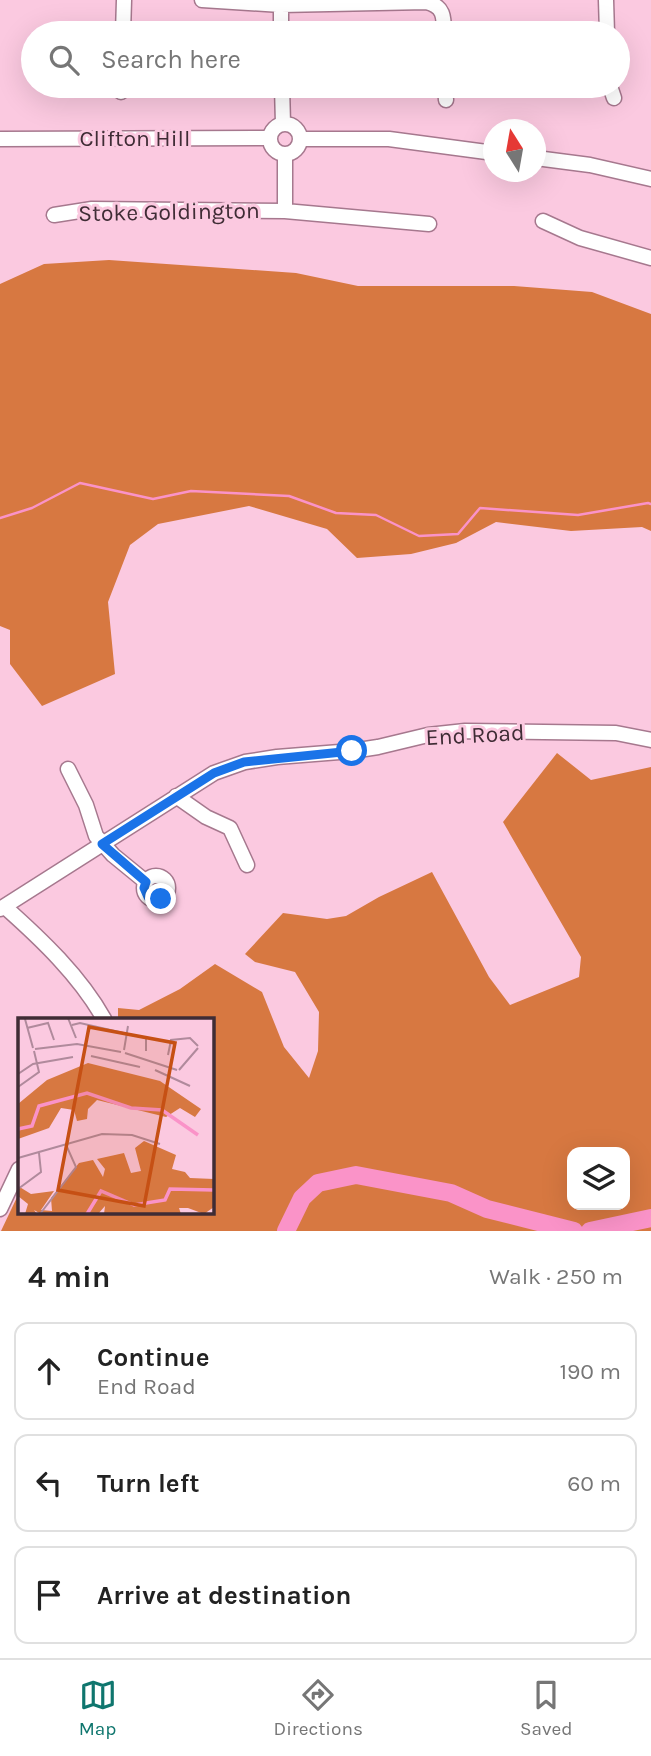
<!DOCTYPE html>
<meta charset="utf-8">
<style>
body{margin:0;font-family:Karla,sans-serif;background:#f6f6f6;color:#222}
.controls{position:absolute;right:21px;bottom:21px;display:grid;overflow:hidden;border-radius:14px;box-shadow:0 7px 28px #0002}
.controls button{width:63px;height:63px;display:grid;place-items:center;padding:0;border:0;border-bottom:2px solid #e0e0e0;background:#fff;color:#222;font:35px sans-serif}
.compass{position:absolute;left:483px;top:119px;width:63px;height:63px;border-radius:50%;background:#fff;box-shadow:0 7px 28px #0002;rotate:349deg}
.stop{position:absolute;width:21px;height:21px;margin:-16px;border:5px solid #1a73e8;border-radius:50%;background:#fff}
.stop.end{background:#1a73e8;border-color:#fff;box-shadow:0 2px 7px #0008}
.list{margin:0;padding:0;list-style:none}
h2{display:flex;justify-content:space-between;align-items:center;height:91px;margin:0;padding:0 28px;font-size:30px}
h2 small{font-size:23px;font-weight:400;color:#767676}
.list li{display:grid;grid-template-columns:46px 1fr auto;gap:21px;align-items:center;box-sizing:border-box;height:98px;margin:0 14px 14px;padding:0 14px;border:2px solid #e0e0e0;border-radius:14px}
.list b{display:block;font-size:26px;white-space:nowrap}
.list p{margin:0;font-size:23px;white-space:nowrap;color:#767676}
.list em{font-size:23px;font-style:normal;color:#767676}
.icon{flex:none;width:38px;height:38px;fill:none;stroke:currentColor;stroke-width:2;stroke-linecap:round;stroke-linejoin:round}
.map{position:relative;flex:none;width:651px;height:1231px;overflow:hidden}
.search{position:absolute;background:#fff;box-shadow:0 7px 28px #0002;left:21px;right:21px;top:21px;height:77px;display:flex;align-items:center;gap:18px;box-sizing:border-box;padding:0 24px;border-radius:38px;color:#767676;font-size:26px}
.sheet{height:427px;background:#fff}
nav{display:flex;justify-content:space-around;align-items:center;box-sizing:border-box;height:98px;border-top:2px solid #e0e0e0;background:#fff;font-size:19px;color:#767676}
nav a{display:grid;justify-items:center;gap:4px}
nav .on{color:#0f766e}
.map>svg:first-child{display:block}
.forest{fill:#d77841;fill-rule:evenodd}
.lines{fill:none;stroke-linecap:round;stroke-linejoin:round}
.stream{stroke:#fa93c8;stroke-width:2.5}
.river{stroke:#fa93c8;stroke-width:18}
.minor-casing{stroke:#a6788e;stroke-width:17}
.minor{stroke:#fff;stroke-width:14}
.route{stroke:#1a73e8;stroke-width:9}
.labels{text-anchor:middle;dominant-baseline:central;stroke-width:6;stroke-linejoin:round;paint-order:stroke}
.street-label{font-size:23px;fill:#3f2c35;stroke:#fbc9e0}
.inset-river{fill:none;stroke:#fa93c8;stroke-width:3.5}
.inset-road{fill:none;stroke:#b08a9c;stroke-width:2}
.view{fill:#c65014;fill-opacity:0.15;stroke:#c65014;stroke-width:3.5}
.inset-edge{fill:none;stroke:#3f2c35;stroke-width:3.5}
</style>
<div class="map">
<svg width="651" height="1231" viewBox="0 0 651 1231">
<rect width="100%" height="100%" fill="#fbc9e0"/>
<path class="forest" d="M 109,260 L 296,273 L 358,286 L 514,286 L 592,292 L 651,314 L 651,531 L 642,527 L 571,531 L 496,522 L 456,543 L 411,554 L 357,558 L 327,529 L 249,506 L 158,524 L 130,545 L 108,602 L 115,674 L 42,706 L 10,664 L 10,630 L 0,626 L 0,284 L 44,264 Z
M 557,753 L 591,780 L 651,767 L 651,1231 L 1,1231 L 19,1193 L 19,1212 L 212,1212 L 212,1019 L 118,1019 L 118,1008 L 139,1010 L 180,989 L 215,964 L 262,992 L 284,1047 L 309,1078 L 318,1051 L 319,1012 L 295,972 L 255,962 L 245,954 L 283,913 L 327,919 L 346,916 L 379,897 L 432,872 L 489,977 L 510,1005 L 579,977 L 581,957 L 503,822 ZM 572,1152 L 625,1152 L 625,1205 L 572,1205 Z"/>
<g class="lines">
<path class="stream" d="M 0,518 L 32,508 L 80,483 L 153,499 L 191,491 L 289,496 L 336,513 L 376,515 L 419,536 L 458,534 L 480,508 L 578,515 L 648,503 L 651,504"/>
<path class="river" d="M 286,1231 L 302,1198 L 318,1183 L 356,1175 L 451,1193 L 487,1209 L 574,1231
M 590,1231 L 651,1218"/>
<defs>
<path id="minor" d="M 202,0 L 281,5 L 426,2 C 444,6 444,17 444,33
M 281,0 L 281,33
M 606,0 L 607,33
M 123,33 L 124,0
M 282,86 L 283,124
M 445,86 L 446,100
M 610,86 L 614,98
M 121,92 L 121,86
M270 139a15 15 0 1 1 30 0a15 15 0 1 1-30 0Z
M 0,139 L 270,138
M 300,139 L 389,139 L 494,153
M 536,158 L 590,165 L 651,179
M 285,211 L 285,154
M 54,215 L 92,209 L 285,211 L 429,224
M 543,221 L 580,238 L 651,258
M 68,769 L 86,805 L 96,836 L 113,855 L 146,882
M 176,796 L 206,817 L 230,828 L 247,865
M144 888a12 12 0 1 1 24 0a12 12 0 1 1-24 0Z
M 5,907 C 41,939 80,976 104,1019
M 0,909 L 214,773 L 245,762 L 277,757 L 352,751 L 378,747 L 428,735 L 465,731 L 616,733 L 651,740
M 0,1209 L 19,1169"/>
</defs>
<use href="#minor" class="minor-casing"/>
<use href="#minor" class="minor"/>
</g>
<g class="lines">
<path class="route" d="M 161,899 L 155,900 L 148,897 L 144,888 L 146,882 L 102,844 L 214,773 L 244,762 L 352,751"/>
</g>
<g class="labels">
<g class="street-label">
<text x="135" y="138">Clifton Hill</text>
<text transform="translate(169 212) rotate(-1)">Stoke Goldington</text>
<text transform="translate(475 735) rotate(-3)">End Road</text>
</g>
</g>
<g transform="translate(18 1018)">
<rect width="196" height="196" fill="#fbc9e0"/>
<path d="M 70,45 L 142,63 L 183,91 L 177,99 L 162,90 L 148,99 L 79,82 L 70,91 L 69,101 L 59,103 L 56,92 L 43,90 L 31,110 L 0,121 L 0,86 L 29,62 ZM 126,123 L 158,137 L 154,151 L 167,154 L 172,160 L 196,161 L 196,189 L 186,196 L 170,190 L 161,190 L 163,196 L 86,196 L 87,188 L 80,196 L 23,196 L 16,192 L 19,196 L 7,196 L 10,186 L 0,178 L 0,168 L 13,176 L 36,173 L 23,192 L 34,193 L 33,180 L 61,145 L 75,142 L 85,159 L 87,151 L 79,141 L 106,135 L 113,155 L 123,153 L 117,130 Z" fill="#d77841"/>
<path class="inset-river" d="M 0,111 L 14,108 L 21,88 L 69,75 L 113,90 L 144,92 L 180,117M 69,196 L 83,173 L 116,187 L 147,182 L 152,171 L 196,172"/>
<path class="inset-road" d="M 50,0 L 58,20M 7,1 L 15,30M 54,7 L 62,5 L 128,20 L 128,33M 9,10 L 30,5 L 36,22M 17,31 L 59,26 L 103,34M 106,32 L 110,8M 107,35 L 159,52M 150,37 L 153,22 L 172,20 L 180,28M 73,38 L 122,49M 137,52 L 172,68M 161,52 L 180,30M 0,56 L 15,46 L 55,39M 0,69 L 21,54 L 16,33M 0,140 L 84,116 L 114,117 L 142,126M 0,171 L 23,154 L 21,135M 22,196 L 58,149 L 49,129"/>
<path class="view" d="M 71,9 L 157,25 L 126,188 L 40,172 Z"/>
<rect width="196" height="196" class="inset-edge"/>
</g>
</svg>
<div class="controls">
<button><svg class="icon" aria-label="layers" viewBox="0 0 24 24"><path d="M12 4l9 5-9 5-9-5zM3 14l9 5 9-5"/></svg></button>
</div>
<svg class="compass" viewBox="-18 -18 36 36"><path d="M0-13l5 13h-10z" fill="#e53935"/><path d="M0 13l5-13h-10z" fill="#767676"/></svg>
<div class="stop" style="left:352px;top:751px"></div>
<div class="stop end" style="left:161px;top:899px"></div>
<div class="search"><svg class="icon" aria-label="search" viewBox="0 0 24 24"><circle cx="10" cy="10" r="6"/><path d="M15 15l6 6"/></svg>Search here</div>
</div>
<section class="sheet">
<h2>4 min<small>Walk · 250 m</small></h2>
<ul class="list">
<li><svg class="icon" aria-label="ahead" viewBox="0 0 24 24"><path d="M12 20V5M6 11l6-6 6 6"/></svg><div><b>Continue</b><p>End Road</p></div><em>190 m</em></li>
<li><svg class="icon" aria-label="left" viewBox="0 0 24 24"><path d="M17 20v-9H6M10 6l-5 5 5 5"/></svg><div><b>Turn left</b></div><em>60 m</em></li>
<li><svg class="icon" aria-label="arrive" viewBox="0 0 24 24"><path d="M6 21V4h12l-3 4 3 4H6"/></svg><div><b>Arrive at destination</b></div></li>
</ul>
</section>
<nav>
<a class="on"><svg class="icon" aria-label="map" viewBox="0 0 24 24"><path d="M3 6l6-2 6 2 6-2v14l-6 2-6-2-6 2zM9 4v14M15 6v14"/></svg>Map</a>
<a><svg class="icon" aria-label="directions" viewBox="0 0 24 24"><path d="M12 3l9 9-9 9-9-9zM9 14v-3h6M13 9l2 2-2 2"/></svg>Directions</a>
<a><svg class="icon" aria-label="saved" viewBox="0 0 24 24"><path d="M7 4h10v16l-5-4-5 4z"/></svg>Saved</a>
</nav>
